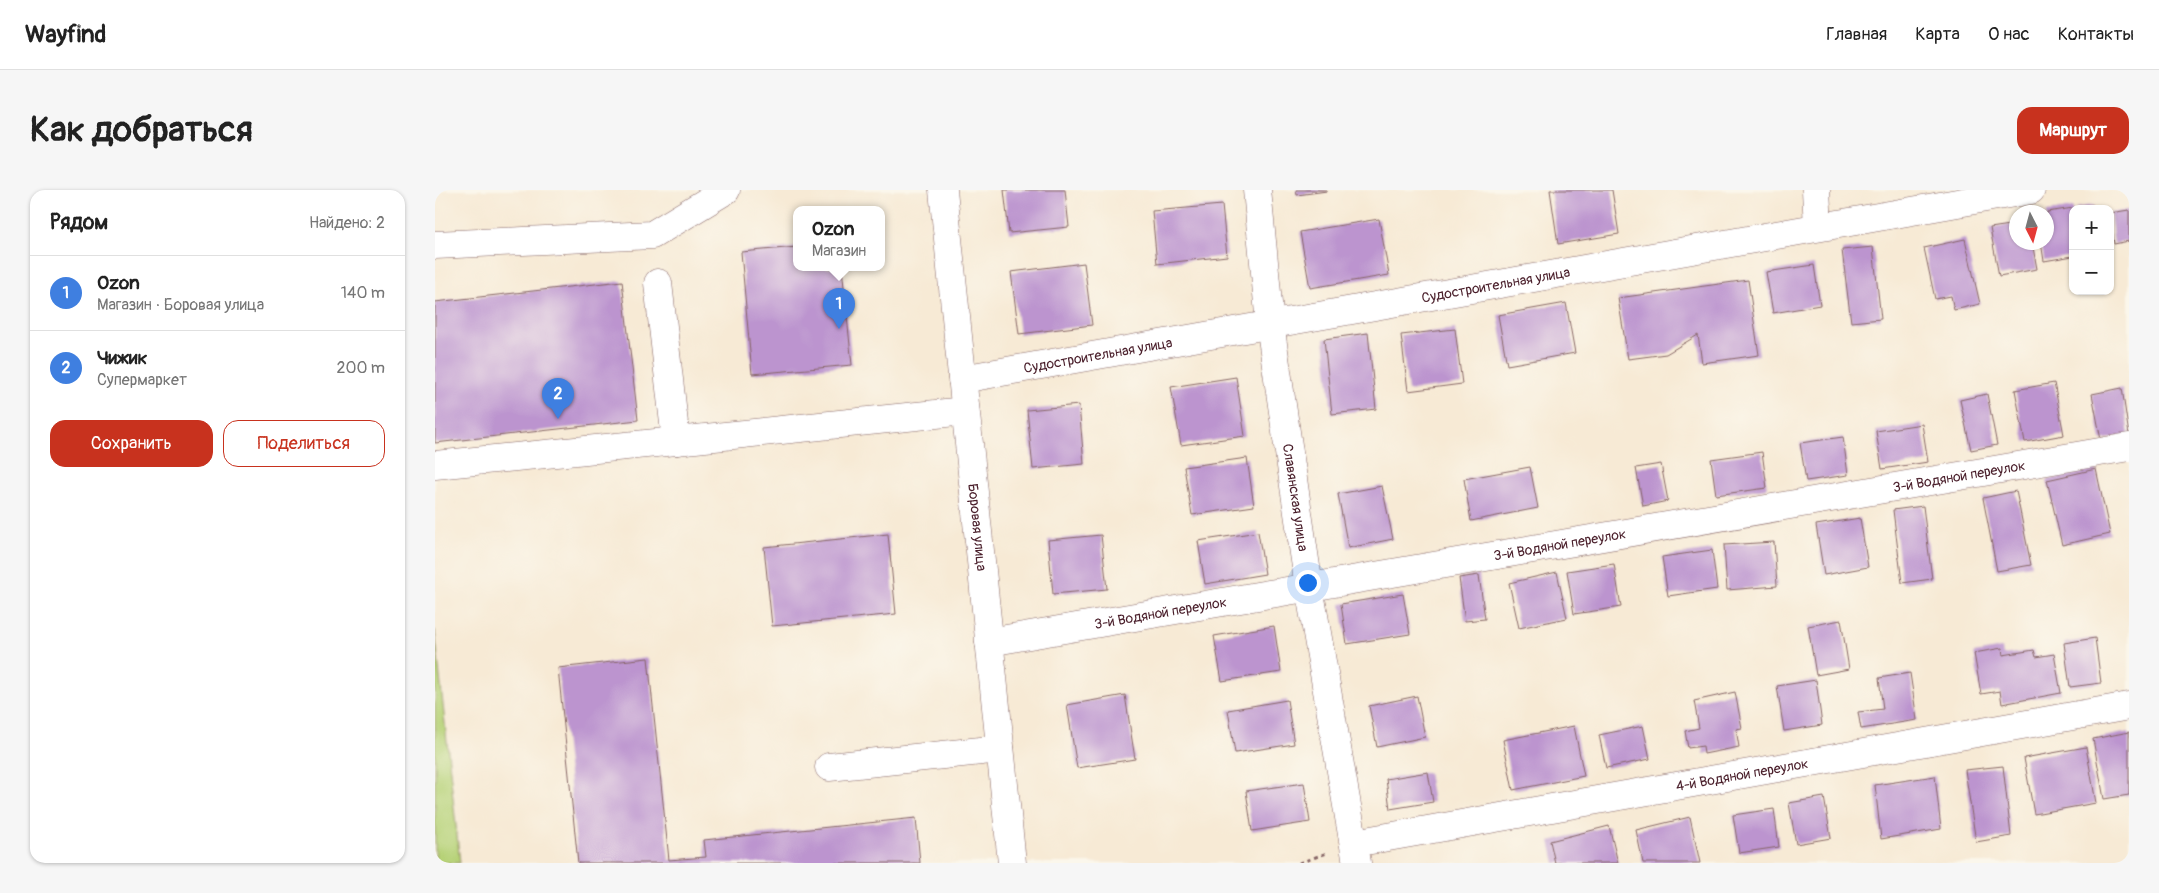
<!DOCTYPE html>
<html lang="ru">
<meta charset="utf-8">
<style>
body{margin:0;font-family:Pangolin,sans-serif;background:#f6f6f6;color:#222}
.controls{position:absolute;right:15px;top:15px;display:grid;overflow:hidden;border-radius:10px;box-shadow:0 1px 4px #0004}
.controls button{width:45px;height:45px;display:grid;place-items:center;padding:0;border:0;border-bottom:1px solid #e0e0e0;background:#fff;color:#222;font:25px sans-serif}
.compass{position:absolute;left:1574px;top:15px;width:45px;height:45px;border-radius:50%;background:#fff;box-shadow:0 1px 4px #0004;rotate:174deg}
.you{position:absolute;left:872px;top:392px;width:18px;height:18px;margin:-12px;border:4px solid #fff;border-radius:50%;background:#1a73e8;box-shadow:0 0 0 8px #1a73e833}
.badge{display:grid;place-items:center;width:32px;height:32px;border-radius:50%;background:#c8321e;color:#fff;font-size:16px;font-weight:700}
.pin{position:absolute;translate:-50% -41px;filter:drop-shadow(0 1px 2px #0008)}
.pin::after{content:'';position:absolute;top:26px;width:18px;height:15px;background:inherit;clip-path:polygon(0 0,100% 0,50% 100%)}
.popup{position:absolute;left:358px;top:16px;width:92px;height:65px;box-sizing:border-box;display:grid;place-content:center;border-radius:10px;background:#fff;filter:drop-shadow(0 1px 4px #0005);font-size:16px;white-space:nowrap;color:#767676}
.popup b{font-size:19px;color:#222}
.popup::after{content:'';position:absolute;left:50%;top:100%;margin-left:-10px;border:10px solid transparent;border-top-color:#fff}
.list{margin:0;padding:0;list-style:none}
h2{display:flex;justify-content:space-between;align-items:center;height:65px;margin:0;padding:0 20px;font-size:21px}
h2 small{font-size:16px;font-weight:400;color:#767676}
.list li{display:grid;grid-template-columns:32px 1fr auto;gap:15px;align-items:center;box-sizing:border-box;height:75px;padding:0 20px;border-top:1px solid #e0e0e0}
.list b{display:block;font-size:19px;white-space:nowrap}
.list p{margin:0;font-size:16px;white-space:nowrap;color:#767676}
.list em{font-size:16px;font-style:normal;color:#767676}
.actions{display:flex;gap:10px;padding:15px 20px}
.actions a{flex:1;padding:11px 0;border:1px solid #c8321e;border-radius:15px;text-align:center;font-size:18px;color:#c8321e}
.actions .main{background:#c8321e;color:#fff}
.map{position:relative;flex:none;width:1694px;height:673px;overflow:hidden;border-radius:15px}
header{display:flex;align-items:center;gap:30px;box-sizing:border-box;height:70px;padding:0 25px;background:#fff;border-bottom:1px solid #e0e0e0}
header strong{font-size:24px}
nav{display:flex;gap:28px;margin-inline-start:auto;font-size:18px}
.intro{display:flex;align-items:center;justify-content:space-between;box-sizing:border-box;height:120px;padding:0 30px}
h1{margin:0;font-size:35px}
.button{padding:12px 22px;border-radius:15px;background:#c8321e;color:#fff;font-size:18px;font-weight:700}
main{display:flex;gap:30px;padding:0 30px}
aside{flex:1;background:#fff;border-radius:15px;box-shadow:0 1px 4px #0004}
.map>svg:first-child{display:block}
.green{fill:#b6d277;stroke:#807851}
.building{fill:#bc94cf}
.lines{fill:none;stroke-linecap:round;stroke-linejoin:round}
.minor-casing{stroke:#876666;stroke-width:29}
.path{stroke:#876666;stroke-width:3;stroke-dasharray:4 4;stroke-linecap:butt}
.minor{stroke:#fff;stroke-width:28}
.labels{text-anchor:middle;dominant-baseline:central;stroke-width:4;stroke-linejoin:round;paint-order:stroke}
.street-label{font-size:14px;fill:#4a1f2b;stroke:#fbf7ec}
</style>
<header>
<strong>Wayfind</strong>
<nav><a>Главная</a><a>Карта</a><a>О нас</a><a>Контакты</a></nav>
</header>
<div class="intro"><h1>Как добраться</h1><a class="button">Маршрут</a></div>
<main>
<aside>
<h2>Рядом<small>Найдено: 2</small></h2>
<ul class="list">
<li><span class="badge" style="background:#3f7fe0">1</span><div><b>Ozon</b><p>Магазин · Боровая улица</p></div><em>140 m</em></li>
<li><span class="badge" style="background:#3f7fe0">2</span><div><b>Чижик</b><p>Супермаркет</p></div><em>200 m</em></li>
</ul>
<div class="actions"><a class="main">Сохранить</a><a>Поделиться</a></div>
</aside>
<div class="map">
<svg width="1694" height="673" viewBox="0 0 1694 673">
<rect width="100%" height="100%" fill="#fbf7ec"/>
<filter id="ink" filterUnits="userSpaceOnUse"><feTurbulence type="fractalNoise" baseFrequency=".02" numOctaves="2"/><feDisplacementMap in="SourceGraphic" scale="10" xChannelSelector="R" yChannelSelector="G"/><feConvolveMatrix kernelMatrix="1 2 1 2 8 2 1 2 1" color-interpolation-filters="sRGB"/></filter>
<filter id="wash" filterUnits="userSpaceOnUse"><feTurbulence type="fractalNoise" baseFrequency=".0096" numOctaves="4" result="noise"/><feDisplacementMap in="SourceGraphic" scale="20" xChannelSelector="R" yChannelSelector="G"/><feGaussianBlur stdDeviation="1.12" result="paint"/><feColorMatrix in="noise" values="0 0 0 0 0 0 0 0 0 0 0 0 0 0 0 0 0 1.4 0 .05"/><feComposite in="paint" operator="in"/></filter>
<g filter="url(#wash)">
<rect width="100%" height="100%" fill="#f7ead5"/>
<path class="green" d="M 0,440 L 25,673 L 0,673 Z"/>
<g id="blocks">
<path class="building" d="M 569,0 L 630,0 L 634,37 L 574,43 Z
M 861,0 L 891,0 L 892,1 L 862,5 Z
M 1115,0 L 1177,0 L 1184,44 L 1123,54 Z
M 787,15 L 792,66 L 722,74 L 717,21 Z
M 1658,15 L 1659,19 L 1641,19 L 1641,18 Z
M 1638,18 L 1638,66 L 1609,71 L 1606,52 L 1612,52 L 1612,22 Z
M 1694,20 L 1694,51 L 1679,54 L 1675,23 Z
M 944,29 L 954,85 L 875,98 L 865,42 Z
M 1582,34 L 1582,52 L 1597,52 L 1602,79 L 1564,86 L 1555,38 Z
M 1530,49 L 1545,114 L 1519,120 L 1516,106 L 1500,109 L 1489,58 Z
M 362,57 L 362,78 L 407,78 L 417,175 L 317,184 L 306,62 Z
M 1438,57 L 1446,129 L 1416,132 L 1407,60 Z
M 649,73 L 657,135 L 584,144 L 576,82 Z
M 1379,75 L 1385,115 L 1338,123 L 1331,82 Z
M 1313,90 L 1324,165 L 1267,173 L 1263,145 L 1231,164 L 1193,169 L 1183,108 Z
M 187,91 L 203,230 L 0,253 L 0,112 Z
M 1131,113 L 1140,163 L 1072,175 L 1063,125 Z
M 1020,139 L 1027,194 L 973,201 L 966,145 Z
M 933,143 L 941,219 L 897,224 L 889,149 Z
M 801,187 L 810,246 L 746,255 L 736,197 Z
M 1619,193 L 1629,245 L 1590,252 L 1580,200 Z
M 1687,198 L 1694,245 L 1666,250 L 1657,204 Z
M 1552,204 L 1562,255 L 1536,260 L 1525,210 Z
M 644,215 L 649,274 L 598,279 L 592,220 Z
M 1487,234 L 1493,272 L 1447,279 L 1441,241 Z
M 1408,247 L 1413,285 L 1371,291 L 1365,253 Z
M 1327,262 L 1332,298 L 1281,305 L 1276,269 Z
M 812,268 L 819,316 L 757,325 L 749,277 Z
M 1226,274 L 1233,311 L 1208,316 L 1201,278 Z
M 1095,277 L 1103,318 L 1036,331 L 1029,289 Z
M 1661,279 L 1675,344 L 1627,355 L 1612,290 Z
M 947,296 L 958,349 L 913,358 L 903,304 Z
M 1581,301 L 1596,375 L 1562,381 L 1548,308 Z
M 1488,316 L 1497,389 L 1467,393 L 1458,320 Z
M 1425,328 L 1433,377 L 1389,385 L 1381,335 Z
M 823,342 L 830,384 L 770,394 L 763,351 Z
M 453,344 L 461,424 L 337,436 L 329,357 Z
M 666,345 L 672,399 L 618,404 L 613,350 Z
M 1339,352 L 1342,396 L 1292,400 L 1289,355 Z
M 1277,360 L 1282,399 L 1233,406 L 1227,367 Z
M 1179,374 L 1186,417 L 1139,424 L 1132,381 Z
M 1122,382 L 1132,428 L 1084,438 L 1074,393 Z
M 1044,385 L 1050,429 L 1030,431 L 1024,388 Z
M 968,404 L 975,444 L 912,454 L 906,414 Z
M 1406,430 L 1414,479 L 1381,485 L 1373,436 Z
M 839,436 L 846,482 L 787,491 L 779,446 Z
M 1660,448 L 1666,493 L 1635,497 L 1629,453 Z
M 1567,458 L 1568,465 L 1599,460 L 1601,467 L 1619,464 L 1626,503 L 1567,514 L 1565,501 L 1546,504 L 1539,463 Z
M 213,468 L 234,670 L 271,667 L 269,650 L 481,628 L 485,673 L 143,673 L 123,478 Z
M 1475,483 L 1482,530 L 1426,539 L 1423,522 L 1448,519 L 1444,488 Z
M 1381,490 L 1387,535 L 1349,541 L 1342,496 Z
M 1300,502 L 1307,538 L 1301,539 L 1304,557 L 1269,564 L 1268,556 L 1253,558 L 1250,541 L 1264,538 L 1259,511 Z
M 690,505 L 700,569 L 642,578 L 632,515 Z
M 982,506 L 990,547 L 942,557 L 934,516 Z
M 852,510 L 859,554 L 800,563 L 793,520 Z
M 1139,536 L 1149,586 L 1078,600 L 1068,550 Z
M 1208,536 L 1215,569 L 1171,578 L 1164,545 Z
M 1694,542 L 1694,605 L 1669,609 L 1658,549 Z
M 1651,557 L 1661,613 L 1599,624 L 1589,568 Z
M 1568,576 L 1576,646 L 1541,652 L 1530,580 Z
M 993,582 L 998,612 L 955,619 L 951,589 Z
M 1500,586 L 1506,639 L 1446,649 L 1440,595 Z
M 869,593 L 875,632 L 817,641 L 811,601 Z
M 1389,607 L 1396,648 L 1361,654 L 1354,613 Z
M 1339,619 L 1344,657 L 1304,663 L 1298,625 Z
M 1255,627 L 1265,673 L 1208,673 L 1201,640 Z
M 1174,636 L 1183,673 L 1120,673 L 1115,651 Z"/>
</g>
</g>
<g filter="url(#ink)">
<use href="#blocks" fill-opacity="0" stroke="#876666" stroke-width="1"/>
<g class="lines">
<defs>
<g id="minor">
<path id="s1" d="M 508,0 L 577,673"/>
<path id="s2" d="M 822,0 L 835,134 L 874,397 L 922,673"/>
<path d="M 1381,0 L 1383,37"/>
<path d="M 0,55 L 217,45 L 291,0"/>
<path d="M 223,93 L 241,251 L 530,221"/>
<path id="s3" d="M 527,189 L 1596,0"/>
<path d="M 0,275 L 241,251"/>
<path id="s4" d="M 554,452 L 1694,257"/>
<path d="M 394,577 L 565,559"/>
<path id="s5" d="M 919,653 L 1694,516"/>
</g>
</defs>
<use href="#minor" class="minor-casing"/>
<path class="path" d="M 864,673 L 892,663"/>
<use href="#minor" class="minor"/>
</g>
</g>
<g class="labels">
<g class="street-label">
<text stroke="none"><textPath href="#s3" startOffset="542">Судостроительная улица</textPath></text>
<text stroke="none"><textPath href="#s3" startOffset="138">Судостроительная улица</textPath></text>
<text stroke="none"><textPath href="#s4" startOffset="984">3-й Водяной переулок</textPath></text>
<text stroke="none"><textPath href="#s2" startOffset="310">Славянская улица</textPath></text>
<text stroke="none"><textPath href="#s1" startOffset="339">Боровая улица</textPath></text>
<text stroke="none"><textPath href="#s4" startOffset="579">3-й Водяной переулок</textPath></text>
<text stroke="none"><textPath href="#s4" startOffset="174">3-й Водяной переулок</textPath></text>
<text stroke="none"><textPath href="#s5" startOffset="394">4-й Водяной переулок</textPath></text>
</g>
</g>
</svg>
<div class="controls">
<button>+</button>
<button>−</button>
</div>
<svg class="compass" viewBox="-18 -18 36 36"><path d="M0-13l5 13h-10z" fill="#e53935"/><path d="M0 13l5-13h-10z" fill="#767676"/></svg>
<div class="you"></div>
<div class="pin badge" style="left:404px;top:139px;background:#3f7fe0">1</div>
<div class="popup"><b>Ozon</b>Магазин</div>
<div class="pin badge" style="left:123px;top:229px;background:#3f7fe0">2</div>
</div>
</main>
